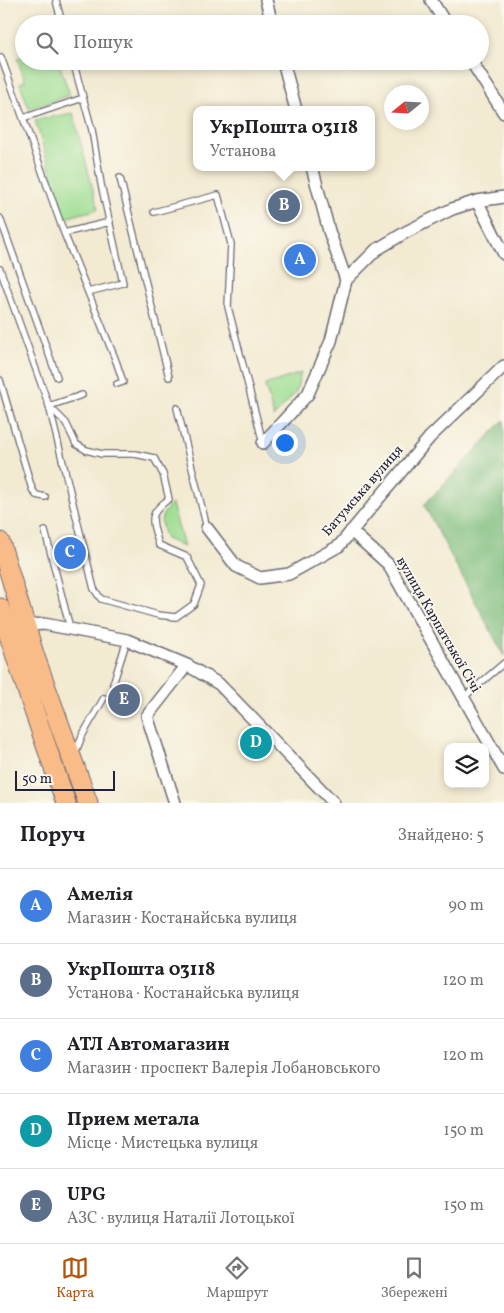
<!DOCTYPE html>
<html lang="uk">
<meta charset="utf-8">
<style>
body{margin:0;font-family:Vollkorn,serif;background:#f6f6f6;color:#202124}
.controls{position:absolute;right:15px;bottom:15px;display:grid;overflow:hidden;border-radius:10px;box-shadow:0 2px 8px #0003}
.controls button{width:45px;height:45px;display:grid;place-items:center;padding:0;border:0;border-bottom:1px solid #e0e0e0;background:#fff;color:#202124;font:25px sans-serif}
.compass{position:absolute;left:384px;top:85px;width:45px;height:45px;border-radius:50%;background:#fff;box-shadow:0 2px 8px #0003;rotate:252deg}
.scale{position:absolute;left:15px;bottom:12px;width:100px;box-sizing:border-box;padding-left:5px;border:2px solid #22223b;border-top:0;font-size:14px;line-height:18px;white-space:nowrap;color:#22223b;-webkit-text-stroke:4px #fbf7ec;paint-order:stroke}
.you{position:absolute;left:284px;top:442px;width:18px;height:18px;margin:-12px;border:4px solid #fff;border-radius:50%;background:#1a73e8;box-shadow:0 0 0 8px #1a73e833}
.badge{display:grid;place-items:center;width:32px;height:32px;border-radius:50%;background:#b45309;color:#fff;font-size:16px;font-weight:700}
.pin{position:absolute;translate:-50% -50%;border:2px solid #fff;box-shadow:0 1px 5px #0006}
.popup{position:absolute;left:193px;top:106px;width:182px;height:65px;box-sizing:border-box;display:grid;place-content:center;border-radius:10px;background:#fff;filter:drop-shadow(0 1px 4px #0005);font-size:16px;white-space:nowrap;color:#757577}
.popup b{font-size:19px;color:#202124}
.popup::after{content:'';position:absolute;left:50%;top:100%;margin-left:-10px;border:10px solid transparent;border-top-color:#fff}
.list{margin:0;padding:0;list-style:none}
h2{display:flex;justify-content:space-between;align-items:center;height:65px;margin:0;padding:0 20px;font-size:21px}
h2 small{font-size:16px;font-weight:400;color:#757577}
.list li{display:grid;grid-template-columns:32px 1fr auto;gap:15px;align-items:center;box-sizing:border-box;height:75px;padding:0 20px;border-top:1px solid #e0e0e0}
.list b{display:block;font-size:19px;white-space:nowrap}
.list p{margin:0;font-size:16px;white-space:nowrap;color:#757577}
.list em{font-size:16px;font-style:normal;color:#757577}
.icon{flex:none;width:28px;height:28px;fill:none;stroke:currentColor;stroke-width:2;stroke-linecap:round;stroke-linejoin:round}
.map{position:relative;flex:none;width:504px;height:803px;overflow:hidden}
.search{position:absolute;background:#fff;box-shadow:0 2px 8px #0003;left:15px;right:15px;top:15px;height:55px;display:flex;align-items:center;gap:12px;box-sizing:border-box;padding:0 18px;border-radius:28px;color:#757577;font-size:19px}
.sheet{height:440px;background:#fff}
nav{display:flex;justify-content:space-around;align-items:center;box-sizing:border-box;height:70px;border-top:1px solid #e0e0e0;background:#fff;font-size:14px;color:#757577}
nav a{display:grid;justify-items:center;gap:2px}
nav .on{color:#b45309}
.map>svg:first-child{display:block}
.green{fill:#9ede93;stroke:#608067}
.forest{fill:#7ebd7d;stroke:#50705c}
.lines{fill:none;stroke-linecap:round;stroke-linejoin:round}
.service-casing{stroke:#6b6870;stroke-width:8}
.minor-casing{stroke:#6b6870;stroke-width:14}
.primary-casing{stroke:#6b6870;stroke-width:21}
.service{stroke:#fff;stroke-width:5.5}
.minor{stroke:#fff;stroke-width:11}
.primary{stroke:#f9bc89;stroke-width:19}
.labels{text-anchor:middle;dominant-baseline:central;stroke-width:4;stroke-linejoin:round;paint-order:stroke}
.street-label{font-size:14px;fill:#22223b;stroke:#fbf7ec}
</style>
<div class="map">
<svg width="504" height="803" viewBox="0 0 504 803">
<rect width="100%" height="100%" fill="#fbf7ec"/>
<filter id="ink" filterUnits="userSpaceOnUse"><feTurbulence type="fractalNoise" baseFrequency=".02" numOctaves="2"/><feDisplacementMap in="SourceGraphic" scale="10" xChannelSelector="R" yChannelSelector="G"/><feConvolveMatrix kernelMatrix="1 2 1 2 8 2 1 2 1" color-interpolation-filters="sRGB"/></filter>
<filter id="wash" filterUnits="userSpaceOnUse"><feTurbulence type="fractalNoise" baseFrequency=".0096" numOctaves="4" result="noise"/><feDisplacementMap in="SourceGraphic" scale="20" xChannelSelector="R" yChannelSelector="G"/><feGaussianBlur stdDeviation="1.12" result="paint"/><feColorMatrix in="noise" values="0 0 0 0 0 0 0 0 0 0 0 0 0 0 0 0 0 1.4 0 .05"/><feComposite in="paint" operator="in"/></filter>
<g filter="url(#wash)">
<rect width="100%" height="100%" fill="#f2ead1"/>
<path class="green" d="M 24,56 L 24,61 L 58,61 L 70,95 L 29,109 L 20,83 L 25,81 L 17,58 Z
M 73,113 L 98,209 L 65,218 L 35,120 Z
M 301,373 L 296,392 L 274,417 L 265,385 Z
M 172,504 L 184,547 L 166,539 C 160,522 158,517 172,504 Z"/>
<path class="forest" d="M 504,420 L 504,656 L 424,505 Z"/>
</g>
<g filter="url(#ink)">
<g class="lines">
<defs>
<path id="service" d="M 56,0 L 62,24
M 1,57 L 23,118
M 73,61 L 92,130 L 101,184 L 123,283 L 88,292
M 83,98 L 23,118 L 64,233 L 116,361 L 123,382 L 117,384
M 120,178 L 169,377
M 154,212 L 218,195 L 231,244 L 228,307 L 263,443
M 0,218 L 57,377
M 64,233 L 110,222
M 0,269 L 49,406 L 94,589 L 101,599 L 158,615 L 176,617 L 194,604 L 201,585 L 187,557 L 159,545 C 152,521 147,514 169,499 L 163,474 L 154,458 L 135,454 L 102,454 L 86,450 L 76,444 L 66,423 L 49,406
M 0,380 L 32,489 L 36,495 L 45,497
M 49,406 L 82,395
M 177,408 L 207,528
M 45,531 L 70,628
M 113,684 L 127,640
M 463,698 L 504,663
M 75,754 L 82,736 L 104,698"/>
<path id="minor" d="M 266,0 L 272,24
M 431,0 L 446,24
M 283,61 L 296,110
M 471,61 L 504,113
M 312,167 L 329,231 L 346,280
M 477,201 L 504,254
M 263,443 L 308,394 L 331,341 L 346,280 L 376,250 L 406,232 L 452,209 L 477,201 L 504,197
M 207,528 L 236,566 L 260,578 L 289,574 L 339,546 L 430,437 L 504,366
M 351,531 L 388,564 L 504,769
M 21,626 L 44,624 L 127,640 L 187,665 L 219,684 L 334,803
M 175,803 L 147,716 L 187,665"/>
<path id="primary" d="M 0,542 L 35,657 L 88,803
M 0,608 L 33,708 L 66,803"/>
</defs>
<use href="#service" class="service-casing"/>
<use href="#minor" class="minor-casing"/>
<use href="#primary" class="primary-casing"/>
<use href="#service" class="service"/>
<use href="#minor" class="minor"/>
<use href="#primary" class="primary"/>
</g>
</g>
<g class="labels">
<g class="street-label">
<text transform="translate(363 491) rotate(-49)">Батумська вулиця</text>
<text transform="translate(438 625) rotate(60)">вулиця Карпатської Січі</text>
</g>
</g>
</svg>
<div class="controls">
<button><svg class="icon" aria-label="layers" viewBox="0 0 24 24"><path d="M12 4l9 5-9 5-9-5zM3 14l9 5 9-5"/></svg></button>
</div>
<svg class="compass" viewBox="-18 -18 36 36"><path d="M0-13l5 13h-10z" fill="#e53935"/><path d="M0 13l5-13h-10z" fill="#757577"/></svg>
<div class="scale">50 m</div>
<div class="you"></div>
<div class="pin badge" style="left:300px;top:260px;background:#3f7fe0">A</div>
<div class="pin badge" style="left:284px;top:206px;background:#5c6f8a">B</div>
<div class="popup"><b>УкрПошта 03118</b>Установа</div>
<div class="pin badge" style="left:70px;top:553px;background:#3f7fe0">C</div>
<div class="pin badge" style="left:256px;top:743px;background:#0f9aa8">D</div>
<div class="pin badge" style="left:124px;top:700px;background:#5c6f8a">E</div>
<div class="search"><svg class="icon" aria-label="search" viewBox="0 0 24 24"><circle cx="10" cy="10" r="6"/><path d="M15 15l6 6"/></svg>Пошук</div>
</div>
<section class="sheet">
<h2>Поруч<small>Знайдено: 5</small></h2>
<ul class="list">
<li><span class="badge" style="background:#3f7fe0">A</span><div><b>Амелія</b><p>Магазин · Костанайська вулиця</p></div><em>90 m</em></li>
<li><span class="badge" style="background:#5c6f8a">B</span><div><b>УкрПошта 03118</b><p>Установа · Костанайська вулиця</p></div><em>120 m</em></li>
<li><span class="badge" style="background:#3f7fe0">C</span><div><b>АТЛ Автомагазин</b><p>Магазин · проспект Валерія Лобановського</p></div><em>120 m</em></li>
<li><span class="badge" style="background:#0f9aa8">D</span><div><b>Прием метала</b><p>Місце · Мистецька вулиця</p></div><em>150 m</em></li>
<li><span class="badge" style="background:#5c6f8a">E</span><div><b>UPG</b><p>АЗС · вулиця Наталії Лотоцької</p></div><em>150 m</em></li>
</ul>
</section>
<nav>
<a class="on"><svg class="icon" aria-label="map" viewBox="0 0 24 24"><path d="M3 6l6-2 6 2 6-2v14l-6 2-6-2-6 2zM9 4v14M15 6v14"/></svg>Карта</a>
<a><svg class="icon" aria-label="directions" viewBox="0 0 24 24"><path d="M12 3l9 9-9 9-9-9zM9 14v-3h6M13 9l2 2-2 2"/></svg>Маршрут</a>
<a><svg class="icon" aria-label="saved" viewBox="0 0 24 24"><path d="M7 4h10v16l-5-4-5 4z"/></svg>Збережені</a>
</nav>
